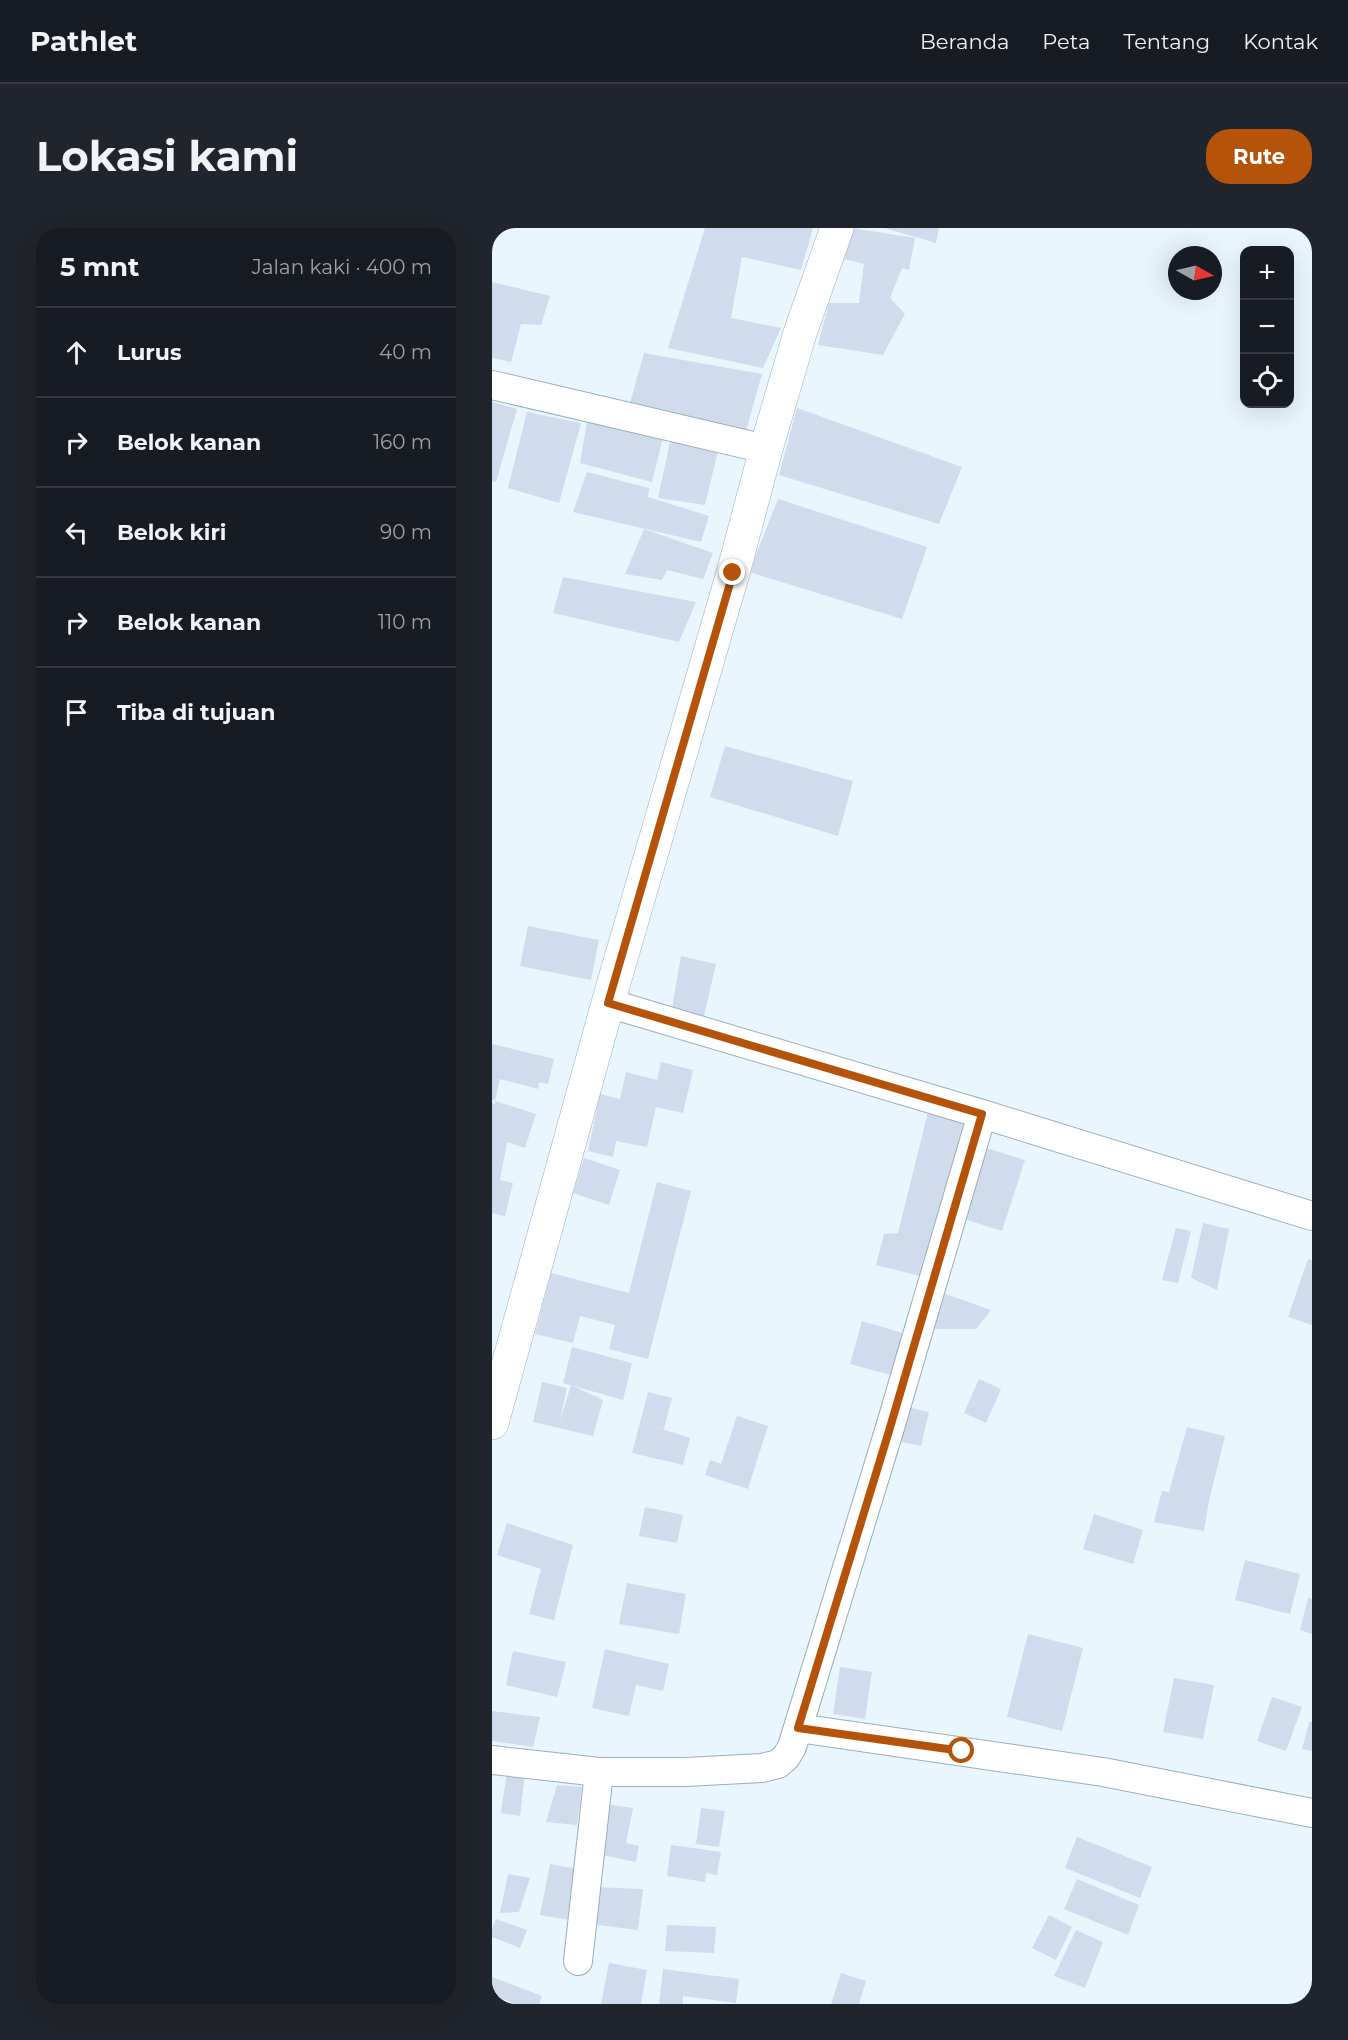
<!DOCTYPE html>
<html lang="id">
<meta charset="utf-8">
<style>
body{margin:0;font-family:Montserrat,sans-serif;background:#20242c;color:#f1f3f6}
.controls{position:absolute;right:18px;top:18px;display:grid;overflow:hidden;border-radius:12px;box-shadow:0 6px 24px #0002}
.controls button{width:54px;height:54px;display:grid;place-items:center;padding:0;border:0;border-bottom:2px solid #363941;background:#171b24;color:#f1f3f6;font:30px sans-serif}
.compass{position:absolute;left:676px;top:18px;width:54px;height:54px;border-radius:50%;background:#171b24;box-shadow:0 6px 24px #0002;rotate:98deg}
.stop{position:absolute;width:18px;height:18px;margin:-14px;border:4px solid #b45309;border-radius:50%;background:#fff}
.stop.end{background:#b45309;border-color:#fff;box-shadow:0 2px 6px #0008}
.list{margin:0;padding:0;list-style:none}
h2{display:flex;justify-content:space-between;align-items:center;height:78px;margin:0;padding:0 24px;font-size:26px}
h2 small{font-size:20px;font-weight:400;color:#9ea1a6}
.list li{display:grid;grid-template-columns:39px 1fr auto;gap:18px;align-items:center;box-sizing:border-box;height:90px;padding:0 24px;border-top:2px solid #363941}
.list b{display:block;font-size:22px;white-space:nowrap}
.list em{font-size:20px;font-style:normal;color:#9ea1a6}
.icon{flex:none;width:33px;height:33px;fill:none;stroke:currentColor;stroke-width:2;stroke-linecap:round;stroke-linejoin:round}
.map{position:relative;flex:none;width:820px;height:1776px;overflow:hidden;border-radius:24px}
header{display:flex;align-items:center;gap:36px;box-sizing:border-box;height:84px;padding:0 30px;background:#171b24;border-bottom:2px solid #363941}
header strong{font-size:28px}
nav{display:flex;gap:33px;margin-inline-start:auto;font-size:21px}
.intro{display:flex;align-items:center;justify-content:space-between;box-sizing:border-box;height:144px;padding:0 36px}
h1{margin:0;font-size:42px}
.button{padding:15px 27px;border-radius:24px;background:#b45309;color:#fff;font-size:21px;font-weight:700}
main{display:flex;gap:36px;padding:0 36px}
aside{flex:1;background:#171b24;border-radius:24px;box-shadow:0 6px 24px #0002}
.map>svg:first-child{display:block}
.building{fill:#d0dbee}
.lines{fill:none;stroke-linecap:round;stroke-linejoin:round}
.street-casing{stroke:#9aaebb;stroke-width:30}
.secondary-casing{stroke:#9aaebb;stroke-width:34}
.street{stroke:#fff;stroke-width:28}
.secondary{stroke:#fff;stroke-width:33}
.route{stroke:#b45309;stroke-width:8}
</style>
<header>
<strong>Pathlet</strong>
<nav><a>Beranda</a><a>Peta</a><a>Tentang</a><a>Kontak</a></nav>
</header>
<div class="intro"><h1>Lokasi kami</h1><a class="button">Rute</a></div>
<main>
<aside>
<h2>5 mnt<small>Jalan kaki · 400 m</small></h2>
<ul class="list">
<li><svg class="icon" aria-label="ahead" viewBox="0 0 24 24"><path d="M12 20V5M6 11l6-6 6 6"/></svg><div><b>Lurus</b></div><em>40 m</em></li>
<li><svg class="icon" aria-label="right" viewBox="0 0 24 24"><path d="M7 20v-9h11M14 6l5 5-5 5"/></svg><div><b>Belok kanan</b></div><em>160 m</em></li>
<li><svg class="icon" aria-label="left" viewBox="0 0 24 24"><path d="M17 20v-9H6M10 6l-5 5 5 5"/></svg><div><b>Belok kiri</b></div><em>90 m</em></li>
<li><svg class="icon" aria-label="right" viewBox="0 0 24 24"><path d="M7 20v-9h11M14 6l5 5-5 5"/></svg><div><b>Belok kanan</b></div><em>110 m</em></li>
<li><svg class="icon" aria-label="arrive" viewBox="0 0 24 24"><path d="M6 21V4h12l-3 4 3 4H6"/></svg><div><b>Tiba di tujuan</b></div></li>
</ul>
</aside>
<div class="map">
<svg width="820" height="1776" viewBox="0 0 820 1776">
<rect width="100%" height="100%" fill="#e9f6fe"/>
<path class="building" d="M 213,0 L 321,0 L 309,42 L 250,29 L 239,90 L 289,100 L 271,140 L 176,120 Z
M 360,0 L 423,10 L 417,42 L 410,40 L 398,70 L 413,86 L 391,127 L 326,117 L 337,75 L 367,75 L 372,36 L 348,30 Z
M 392,0 L 447,0 L 444,15 Z
M 0,54 L 58,68 L 49,97 L 29,96 L 19,134 L 0,130 Z
M 152,125 L 270,146 L 254,203 L 138,175 Z
M 0,174 L 25,181 L 4,254 L 0,253 Z
M 305,180 L 470,239 L 447,296 L 287,247 Z
M 35,184 L 89,195 L 67,275 L 16,260 Z
M 95,194 L 171,210 L 160,254 L 88,235 Z
M 178,214 L 227,219 L 213,277 L 166,270 Z
M 95,244 L 157,260 L 156,269 L 217,288 L 209,314 L 81,284 Z
M 286,271 L 435,319 L 410,391 L 257,344 Z
M 152,301 L 221,325 L 211,351 L 175,342 L 170,352 L 133,346 Z
M 71,349 L 204,374 L 187,414 L 61,385 Z
M 233,518 L 361,553 L 346,608 L 218,569 Z
M 36,698 L 107,712 L 99,752 L 28,738 Z
M 189,728 L 224,736 L 212,788 L 180,780 Z
M 0,816 L 62,831 L 56,856 L 47,854 L 46,861 L 8,851 L 3,873 L 0,872 Z
M 169,834 L 201,842 L 191,885 L 164,879 L 155,919 L 124,913 L 121,929 L 96,923 L 108,866 L 128,871 L 134,844 L 165,852 Z
M 3,873 L 44,886 L 33,920 L 15,914 L 8,952 L 21,955 L 13,988 L 0,985 L 0,875 L 3,876 Z
M 437,880 L 476,891 L 436,1050 L 384,1037 L 392,1006 L 406,1005 Z
M 494,920 L 533,932 L 510,1003 L 472,991 Z
M 92,930 L 128,942 L 117,977 L 81,965 Z
M 165,954 L 199,963 L 156,1131 L 117,1121 L 123,1097 L 88,1088 L 81,1115 L 43,1106 L 59,1045 L 137,1065 Z
M 711,995 L 737,1001 L 725,1062 L 699,1050 Z
M 684,1000 L 699,1003 L 686,1055 L 670,1052 Z
M 816,1031 L 820,1032 L 820,1097 L 796,1089 Z
M 451,1065 L 499,1082 L 484,1101 L 439,1101 Z
M 370,1093 L 411,1105 L 399,1147 L 358,1136 Z
M 80,1119 L 140,1135 L 131,1172 L 71,1155 Z
M 487,1151 L 509,1161 L 494,1195 L 472,1185 Z
M 50,1154 L 75,1160 L 68,1193 L 79,1157 L 111,1172 L 101,1208 L 41,1194 Z
M 156,1164 L 180,1170 L 172,1201 L 164,1199 L 198,1210 L 191,1237 L 140,1225 Z
M 416,1179 L 437,1184 L 429,1218 L 409,1214 Z
M 245,1188 L 276,1198 L 256,1261 L 213,1247 L 218,1232 L 229,1236 Z
M 695,1199 L 733,1208 L 717,1273 L 712,1303 L 662,1294 L 670,1263 L 677,1264 Z
M 153,1279 L 191,1287 L 185,1315 L 147,1308 Z
M 602,1286 L 651,1302 L 641,1336 L 591,1321 Z
M 15,1295 L 81,1317 L 62,1392 L 37,1386 L 49,1341 L 5,1327 Z
M 753,1332 L 808,1346 L 798,1386 L 743,1372 Z
M 135,1355 L 194,1366 L 187,1406 L 127,1396 Z
M 816,1370 L 820,1371 L 820,1406 L 808,1402 Z
M 536,1406 L 591,1420 L 570,1503 L 515,1489 Z
M 113,1421 L 177,1436 L 171,1463 L 144,1457 L 137,1488 L 100,1480 Z
M 21,1423 L 74,1434 L 65,1469 L 14,1457 Z
M 348,1439 L 380,1444 L 373,1491 L 341,1486 Z
M 682,1450 L 722,1457 L 711,1511 L 671,1504 Z
M 780,1469 L 810,1479 L 794,1523 L 765,1513 Z
M 0,1483 L 48,1489 L 41,1519 L 0,1513 Z
M 817,1494 L 820,1494 L 820,1523 L 810,1521 Z
M 15,1543 L 33,1545 L 28,1588 L 9,1585 Z
M 65,1557 L 90,1559 L 85,1597 L 54,1594 Z
M 113,1576 L 141,1580 L 134,1615 L 147,1618 L 144,1634 L 100,1625 Z
M 209,1580 L 233,1583 L 227,1619 L 204,1616 Z
M 585,1609 L 660,1639 L 648,1670 L 573,1640 Z
M 179,1617 L 229,1624 L 225,1647 L 214,1645 L 213,1654 L 175,1648 Z
M 58,1636 L 86,1641 L 77,1692 L 48,1687 Z
M 16,1646 L 38,1650 L 27,1684 L 8,1685 Z
M 585,1651 L 647,1677 L 636,1707 L 572,1681 Z
M 103,1659 L 151,1661 L 146,1702 L 98,1696 Z
M 557,1687 L 580,1699 L 564,1732 L 540,1720 Z
M 4,1691 L 35,1702 L 28,1720 L 0,1709 L 0,1702 Z
M 175,1697 L 224,1699 L 222,1725 L 173,1723 Z
M 584,1702 L 611,1714 L 593,1760 L 562,1748 Z
M 117,1735 L 155,1742 L 149,1776 L 109,1776 Z
M 171,1741 L 247,1751 L 244,1775 L 191,1768 L 191,1776 L 167,1776 Z
M 349,1745 L 374,1753 L 367,1776 L 339,1776 Z
M 0,1749 L 50,1768 L 47,1776 L 24,1776 L 10,1771 L 8,1776 L 0,1776 Z"/>
<g class="lines">
<defs>
<path id="street" d="M 0,157 L 274,221
M 116,775 L 490,886 L 820,988
M 306,1500 L 611,1544 L 820,1585
M 0,1532 L 107,1544 L 193,1544 L 270,1540 L 286,1536 L 294,1529 L 300,1519 L 397,1203 L 490,886
M 86,1733 L 107,1544"/>
<path id="secondary" d="M 0,1195 L 116,775 L 241,345 L 274,221 L 308,105 L 345,0"/>
</defs>
<use href="#street" class="street-casing"/>
<use href="#secondary" class="secondary-casing"/>
<use href="#street" class="street"/>
<use href="#secondary" class="secondary"/>
</g>
<g class="lines">
<path class="route" d="M 241,345 L 116,775 L 490,886 L 397,1203 L 306,1500 L 470,1523"/>
</g>
</svg>
<div class="controls">
<button>+</button>
<button>−</button>
<button><svg class="icon" aria-label="locate" viewBox="0 0 24 24"><circle cx="12" cy="12" r="6"/><path d="M12 2v4M12 18v4M2 12h4M18 12h4"/></svg></button>
</div>
<svg class="compass" viewBox="-18 -18 36 36"><path d="M0-13l5 13h-10z" fill="#e53935"/><path d="M0 13l5-13h-10z" fill="#9ea1a6"/></svg>
<div class="stop" style="left:470px;top:1523px"></div>
<div class="stop end" style="left:241px;top:345px"></div>
</div>
</main>
